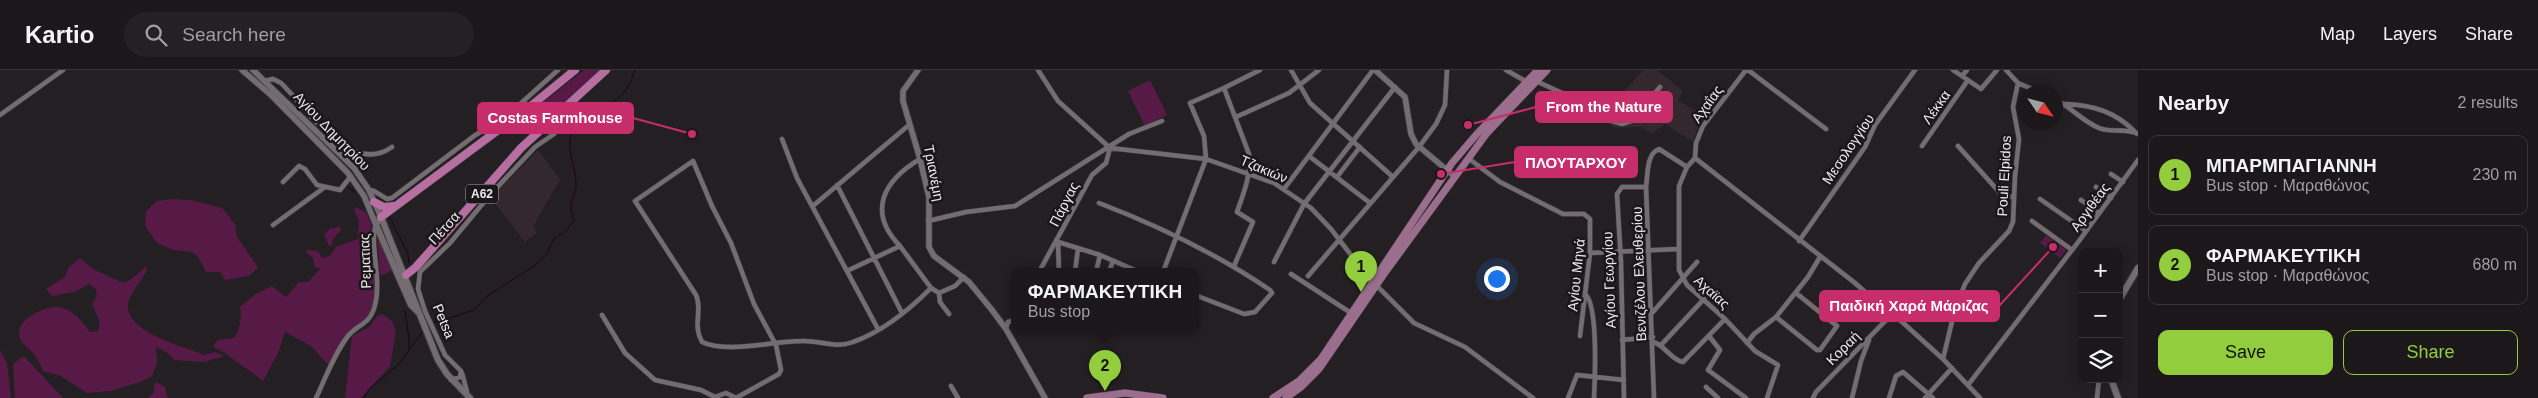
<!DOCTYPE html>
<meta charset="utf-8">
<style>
body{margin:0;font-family:Arial,sans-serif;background:#242023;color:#f1f3f6}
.controls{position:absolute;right:15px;bottom:15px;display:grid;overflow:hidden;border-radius:10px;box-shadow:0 2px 12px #0003}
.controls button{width:45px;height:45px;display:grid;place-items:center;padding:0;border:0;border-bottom:1px solid #393639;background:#1b171a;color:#f1f3f6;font:25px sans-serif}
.compass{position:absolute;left:2018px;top:15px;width:45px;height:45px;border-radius:50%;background:#1b171a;box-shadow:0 2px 12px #0003;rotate:125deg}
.you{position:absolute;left:1496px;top:208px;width:18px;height:18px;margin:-12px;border:4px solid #fff;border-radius:50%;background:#1a73e8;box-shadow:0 0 0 8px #1a73e833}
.badge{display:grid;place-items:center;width:32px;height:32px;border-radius:50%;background:#92cd3e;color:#111;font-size:16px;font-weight:700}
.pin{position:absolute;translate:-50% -41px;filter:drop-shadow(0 1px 2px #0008)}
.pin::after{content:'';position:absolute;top:26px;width:18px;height:15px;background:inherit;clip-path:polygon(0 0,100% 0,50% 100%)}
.popup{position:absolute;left:1011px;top:198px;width:188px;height:65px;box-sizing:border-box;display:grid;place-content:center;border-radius:10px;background:#1b171a;filter:drop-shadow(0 1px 4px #0005);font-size:16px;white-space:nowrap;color:#a09fa2}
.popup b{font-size:19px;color:#f1f3f6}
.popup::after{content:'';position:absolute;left:50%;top:100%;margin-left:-10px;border:10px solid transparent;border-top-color:#1b171a}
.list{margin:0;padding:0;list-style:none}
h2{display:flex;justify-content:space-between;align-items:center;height:65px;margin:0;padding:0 20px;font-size:21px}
h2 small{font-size:16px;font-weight:400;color:#a09fa2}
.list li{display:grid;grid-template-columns:32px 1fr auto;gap:15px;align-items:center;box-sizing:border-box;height:80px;margin:0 10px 10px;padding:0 10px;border:1px solid #393639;border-radius:10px}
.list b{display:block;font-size:19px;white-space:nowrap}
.list p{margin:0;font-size:16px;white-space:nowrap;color:#a09fa2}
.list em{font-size:16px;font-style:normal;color:#a09fa2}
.actions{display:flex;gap:10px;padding:15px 20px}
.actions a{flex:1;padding:11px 0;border:1px solid #92cd3e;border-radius:10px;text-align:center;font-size:18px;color:#92cd3e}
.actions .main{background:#92cd3e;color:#111}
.icon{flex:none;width:28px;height:28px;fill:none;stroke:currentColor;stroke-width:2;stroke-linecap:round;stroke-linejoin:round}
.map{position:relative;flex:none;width:2138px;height:328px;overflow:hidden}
header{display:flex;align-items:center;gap:30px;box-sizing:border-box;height:70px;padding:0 25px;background:#1b171a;border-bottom:1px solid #393639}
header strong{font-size:24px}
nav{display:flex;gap:28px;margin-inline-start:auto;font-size:18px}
.search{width:350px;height:45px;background:#242023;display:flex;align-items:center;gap:12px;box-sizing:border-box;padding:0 18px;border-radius:28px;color:#a09fa2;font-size:19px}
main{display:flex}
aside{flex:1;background:#1b171a}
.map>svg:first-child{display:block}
.built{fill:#32282e}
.green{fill:#571a47}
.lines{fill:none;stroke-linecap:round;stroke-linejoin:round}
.stream{stroke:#23001a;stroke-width:1}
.minor-casing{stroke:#3e3a3d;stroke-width:5.5}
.tertiary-casing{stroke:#3e3a3d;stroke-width:7}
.secondary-casing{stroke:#3e3a3d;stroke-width:8}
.primary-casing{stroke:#3e3a3d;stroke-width:8}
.motorway-casing{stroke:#3e3a3d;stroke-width:9}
.minor{stroke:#736d71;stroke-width:4.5}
.tertiary{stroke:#736d71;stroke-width:5.5}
.secondary{stroke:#736d71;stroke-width:6}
.primary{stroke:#9b6e8d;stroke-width:7}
.motorway{stroke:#b66fa0;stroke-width:8}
.labels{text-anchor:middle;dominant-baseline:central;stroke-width:5;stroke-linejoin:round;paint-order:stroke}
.shield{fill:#1b1619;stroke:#aeaaad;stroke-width:1}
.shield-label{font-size:12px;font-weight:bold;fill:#edeaec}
.street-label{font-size:14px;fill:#edeaec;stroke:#1b1619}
.leader{fill:none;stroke:#c62d6a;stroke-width:2}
.callout-dot{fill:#c62d6a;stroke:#1b1619;stroke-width:2}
.callout{fill:#c62d6a;stroke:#c62d6a;stroke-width:2}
.callout-label{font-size:15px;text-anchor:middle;font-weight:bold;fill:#fff}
</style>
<header>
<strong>Kartio</strong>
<div class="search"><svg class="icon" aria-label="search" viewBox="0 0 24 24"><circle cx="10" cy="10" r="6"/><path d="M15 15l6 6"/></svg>Search here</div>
<nav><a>Map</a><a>Layers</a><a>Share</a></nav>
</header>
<main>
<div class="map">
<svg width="2138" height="328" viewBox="0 0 2138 328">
<rect width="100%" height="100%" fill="#241f22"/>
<path class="built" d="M 1643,0 L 1657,0 L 1683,21 L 1678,30 L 1702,45 L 1693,72 L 1665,54 L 1652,64 L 1641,57 L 1614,58 L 1602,48 Z
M 538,80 L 560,109 L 534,155 L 537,163 L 525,172 L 491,128 Z"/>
<path class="green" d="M 584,0 L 602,0 L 537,59 L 526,46 Z
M 1150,10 L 1167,45 L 1145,56 L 1128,21 Z
M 173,129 L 190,130 L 222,138 L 235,154 L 237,167 L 258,197 L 249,206 L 225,210 L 220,202 L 206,202 L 198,187 L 192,182 L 174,180 L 157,173 L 145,156 L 146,141 L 157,131 Z
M 356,137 L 367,143 L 371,155 L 376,201 L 373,232 L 368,248 L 352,259 L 330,297 L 311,276 L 285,262 L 278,283 L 263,311 L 225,283 L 213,277 L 217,270 L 234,268 C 240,261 242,246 240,237 L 254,225 L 272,216 L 286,227 L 299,212 L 308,212 L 320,199 L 314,196 L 313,188 L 306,182 L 307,180 L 318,181 L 322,188 L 330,186 L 336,177 L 358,169 L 359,151 L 354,140 Z
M 340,156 L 341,160 L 333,169 L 332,175 L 329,176 L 324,164 L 330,159 Z
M 377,163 L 392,201 L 380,206 Z
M 2046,165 L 2066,180 L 2060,188 L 2040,173 Z
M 80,188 L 93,199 L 123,213 L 132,209 L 146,196 L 147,200 C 142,210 130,223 128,234 C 125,263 185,277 205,285 L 215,282 L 224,286 L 204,292 L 174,290 L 168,283 L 156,277 L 157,293 L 152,306 L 140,312 L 110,321 L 87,323 L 59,305 L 43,301 C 40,295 38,289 34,284 C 27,276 20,274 19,263 C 18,249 45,236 57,237 C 71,237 83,252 90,262 L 98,261 L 100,253 L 92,234 L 97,226 L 96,219 L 89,214 L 74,222 L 52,226 L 46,219 L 65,207 L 69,197 Z
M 382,244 L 392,251 L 396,262 L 390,296 L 361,328 L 345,328 L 352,266 L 369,257 L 377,246 Z
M 0,280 L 7,293 L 11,328 L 0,328 Z
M 24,286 L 63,328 L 15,328 L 13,294 Z
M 156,312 L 165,317 L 168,328 L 148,328 L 154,322 L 154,315 Z"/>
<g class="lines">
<path class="stream" d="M 348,117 L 355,122
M 389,146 L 408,184 L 409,193
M 405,241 L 409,269 L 409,280
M 433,253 L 474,240 L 487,226 L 534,196 L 546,185 L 554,169 L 567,160 L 574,150 C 573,145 570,140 571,135 C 572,127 577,121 576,113 C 575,91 561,72 578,51 C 597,27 622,45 635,0
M 364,328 L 369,319 L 399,294 L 424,260"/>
<defs>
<path id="minor" d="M 1038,0 L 1058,31 L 1110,78
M 1291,0 L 1310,33 L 1393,107
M 1506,0 L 1527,12
M 1746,0 L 1703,56 L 1696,73 L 1695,88 L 1687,97 L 1679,116 L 1679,200 L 1687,215 L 1725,249 L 1755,281 L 1778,295 L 1767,328
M 1748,0 L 1826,59
M 1953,0 L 1981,19 L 1997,0
M 1962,6 L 1967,0
M 265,11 L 273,9 L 281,13 C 307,38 350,107 392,77
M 1536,11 L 1575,29 L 1609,50 L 1622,54 L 1631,51 L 1660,17
M 2018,13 L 2039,22
M 1224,18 L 1260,0
M 2056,30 C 2071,37 2082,51 2099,58 C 2111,63 2127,58 2138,64
M 2065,34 C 2093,35 2116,42 2135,62
M 0,45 L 63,0
M 1236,47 L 1289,23 L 1319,0
M 782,69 L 797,108 L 878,259
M 1922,76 L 1968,10
M 1958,76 L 2001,124 L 2004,126 L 2014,127
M 1110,78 L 1206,89 L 1274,113 L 1311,138 L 1331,159 L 1351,185 L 1375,207
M 1309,86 L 1370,133
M 1468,88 L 1500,112 L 1563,144 L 1584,144 L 1590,149 L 1590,183 L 1580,266
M 1695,88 L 1855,213 L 1891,245 L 1900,250 L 1943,289 L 1980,328
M 2111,104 L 2123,112
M 1337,107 L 1360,77
M 283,112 L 299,96 L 305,99 L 317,115 L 340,120 L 351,106
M 837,115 L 902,243
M 2096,117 L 2111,128
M 1284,119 L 1373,0
M 369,120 L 374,121 L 387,129 L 392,128 L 474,66 L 509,44 L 558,0
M 2040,129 L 2086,161
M 2081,130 L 2099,143
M 1099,133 C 1159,156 1217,184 1270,220 L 1272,223 L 1255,242 L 1244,244 L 1195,225
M 814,135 L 909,55
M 928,151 L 966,142 L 1015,136 L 1129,64 L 1162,51
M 2032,151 L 2072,180
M 273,155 L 325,117
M 1799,171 L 1865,77 L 1875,55 L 1915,0
M 900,176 C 867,142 883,111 920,89
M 1590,183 L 1678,179
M 1274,192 L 1304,134 L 1395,17
M 849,200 L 900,176 L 931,218 L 939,223 L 955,216 L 964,207
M 1039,202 L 1092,105 L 1106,93 L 1110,78
M 1059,202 L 1058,172 L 1100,185 L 1139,202
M 1075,202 L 1078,178
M 1096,202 L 1100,185
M 1109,202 L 1113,191
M 1163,202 L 1206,89 L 1204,66 L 1190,33 L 1224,18 L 1249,84 C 1251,106 1244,122 1237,142 L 1253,152 L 1234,196
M 1291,204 L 1351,243
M 1308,206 L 1419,77 L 1436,54 L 1445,35 L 1447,0
M 1376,215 L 1414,253 L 1465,277 L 1533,328
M 939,223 L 940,232 L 949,244
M 1796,223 L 1837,256 L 1820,280 L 1817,280 L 1776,247 L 1808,207 L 1820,187
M 1586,225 C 1598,237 1595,309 1594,328
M 1652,243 L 1697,192
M 602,245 L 625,283 L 655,310 L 701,320 L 715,327 L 726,323 L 736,328
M 1006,259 L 1008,252 L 1015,250
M 1709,266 L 1720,280 L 1708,300 L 1746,328
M 1622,270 L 1653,267
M 1653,272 C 1665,275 1671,290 1683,292 L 1725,249
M 1747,273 L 1754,264 L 1776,247
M 1661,275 L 1704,229
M 1943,289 L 1955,239 L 1965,214 L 1979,193 L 2009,161 L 2013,152 L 2015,106 L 2019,69 L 2013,37 L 2018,13 L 2006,0
M 462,303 L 467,322
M 451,310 L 460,307 L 461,301 L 445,285 L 425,241 L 418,219 L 420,202 L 450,173 L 489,126 L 535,77 L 554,64
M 1968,315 L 2079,171 L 2138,90
M 951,316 L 958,328
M 1706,317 L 1718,328
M 316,328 C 326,307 334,284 348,266 C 359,253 370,255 375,235 C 382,208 369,174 376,155
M 736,328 L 779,304 L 781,300 L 776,275 L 754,234 L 731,173 L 712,136 L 693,91 L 635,131 L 696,225 C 703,241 692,254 702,272 C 728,284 773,271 801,271 C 819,270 835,279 853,272 C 882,262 910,239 931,218
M 1568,328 L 1577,305 L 1624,310
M 1624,328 L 1621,192 L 1617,124 L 1622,117 L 1646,117
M 1654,328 L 1646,117 C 1648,105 1646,84 1659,79 L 1687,97
M 1813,328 L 1816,322 L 1891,245
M 1852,328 L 1861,291 L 1869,270
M 1889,328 L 1896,306 L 1903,302 L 1933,328
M 1925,328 L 1952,298
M 2097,328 L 2099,309"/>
<path id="tertiary" d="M 242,0 L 271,25 L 348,103 L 364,126 L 376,155
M 253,0 L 354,98 L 369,120 L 381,147
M 918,0 L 903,21 L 903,31 L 920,89 L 929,127 L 929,177 L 934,186 L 969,212 L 992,240 L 1006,259 L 1045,328
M 1375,0 L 1405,27 L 1411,64 L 1416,74 L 1454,106"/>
<path id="secondary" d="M 381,147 L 438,290 L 447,304 L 470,328
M 381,147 L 376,155 L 411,235 L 418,242
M 2119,230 L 2138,198
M 2111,309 L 2118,328"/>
<path id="primary" d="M 1087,328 L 1125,323 L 1163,328
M 1273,328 L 1299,311 L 1321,289 L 1452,93 L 1476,65 L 1538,0
M 1286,328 L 1301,317 L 1319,299 L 1384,204 L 1487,63 L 1547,0"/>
<path id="motorway" d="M 374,132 L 384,137 L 394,136
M 381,147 L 532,35 L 575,0
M 406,205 L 416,197 L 521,78 L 606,0"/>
</defs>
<use href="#minor" class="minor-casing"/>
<use href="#tertiary" class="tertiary-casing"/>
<use href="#secondary" class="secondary-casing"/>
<use href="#primary" class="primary-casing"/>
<use href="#motorway" class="motorway-casing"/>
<use href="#minor" class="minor"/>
<use href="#tertiary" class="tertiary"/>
<use href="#secondary" class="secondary"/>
<use href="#primary" class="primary"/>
<use href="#motorway" class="motorway"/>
</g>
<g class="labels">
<rect class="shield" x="466" y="114.5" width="32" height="19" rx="4"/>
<g class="shield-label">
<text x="482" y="124">Α62</text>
</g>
<g class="street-label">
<text transform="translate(1707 34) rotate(-54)">Αχαΐας</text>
<text transform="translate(1936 37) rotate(-55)">Λέκκα</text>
<text transform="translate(332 61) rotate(46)">Αγίου Δημητρίου</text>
<text transform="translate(1848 79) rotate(-56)">Μεσολογγίου</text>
<text transform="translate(1264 99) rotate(23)">Τζακιών</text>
<text transform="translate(934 103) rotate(79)">Τριανέμη</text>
<text transform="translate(2004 106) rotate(-87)">Pouli Elpidos</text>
<text transform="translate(1064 134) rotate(-63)">Πάργας</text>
<text transform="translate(2090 137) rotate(-54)">Αργιθέας</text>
<text transform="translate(444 158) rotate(-48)">Πέτσα</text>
<text transform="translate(365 191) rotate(-92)">Ρεματιας</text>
<text transform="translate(1639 204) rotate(-92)">Βενιζέλου Ελευθερίου</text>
<text transform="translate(1576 205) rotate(-84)">Αγίου Μηνά</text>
<text transform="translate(1609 210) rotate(-92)">Αγίου Γεωργίου</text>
<text transform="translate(1712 222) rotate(42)">Αχαϊας</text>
<text transform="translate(444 251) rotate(67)">Petsa</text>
<text transform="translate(1843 278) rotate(-45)">Κοραή</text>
</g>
</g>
<path class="leader" d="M1468 55L1536 37M692 64L633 48M1441 104L1515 92M2053 177L1999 236"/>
<g class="callout-dot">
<circle cx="1468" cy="55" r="5"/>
<circle cx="692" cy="64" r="5"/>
<circle cx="1441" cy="104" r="5"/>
<circle cx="2053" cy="177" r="5"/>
</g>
<g class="callout">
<rect x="1536" y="22" width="136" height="30" rx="5"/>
<rect x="478" y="33" width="155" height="30" rx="5"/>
<rect x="1515" y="77" width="122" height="30" rx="5"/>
<rect x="1820" y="221" width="179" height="30" rx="5"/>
</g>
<g class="callout-label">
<text x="1604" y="42">From the Nature</text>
<text x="555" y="53">Costas Farmhouse</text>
<text x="1576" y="98">ΠΛΟΥΤΑΡΧΟΥ</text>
<text x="1909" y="241">Παιδική Χαρά Μάριζας</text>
</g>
</svg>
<div class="controls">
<button>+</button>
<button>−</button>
<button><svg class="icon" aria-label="layers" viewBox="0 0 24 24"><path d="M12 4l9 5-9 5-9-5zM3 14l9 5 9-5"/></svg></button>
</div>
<svg class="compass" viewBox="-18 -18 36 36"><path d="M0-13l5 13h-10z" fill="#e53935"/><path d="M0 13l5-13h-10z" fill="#a09fa2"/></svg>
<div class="you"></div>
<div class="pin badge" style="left:1361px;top:222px">1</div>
<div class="pin badge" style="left:1105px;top:321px">2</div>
<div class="popup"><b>ΦΑΡΜΑΚΕΥΤΙΚΗ</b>Bus stop</div>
</div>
<aside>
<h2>Nearby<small>2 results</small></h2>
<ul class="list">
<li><span class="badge">1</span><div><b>ΜΠΑΡΜΠΑΓΙΑΝΝΗ</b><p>Bus stop · Μαραθώνος</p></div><em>230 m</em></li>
<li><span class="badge">2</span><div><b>ΦΑΡΜΑΚΕΥΤΙΚΗ</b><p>Bus stop · Μαραθώνος</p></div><em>680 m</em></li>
</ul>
<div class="actions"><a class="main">Save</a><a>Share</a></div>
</aside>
</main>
